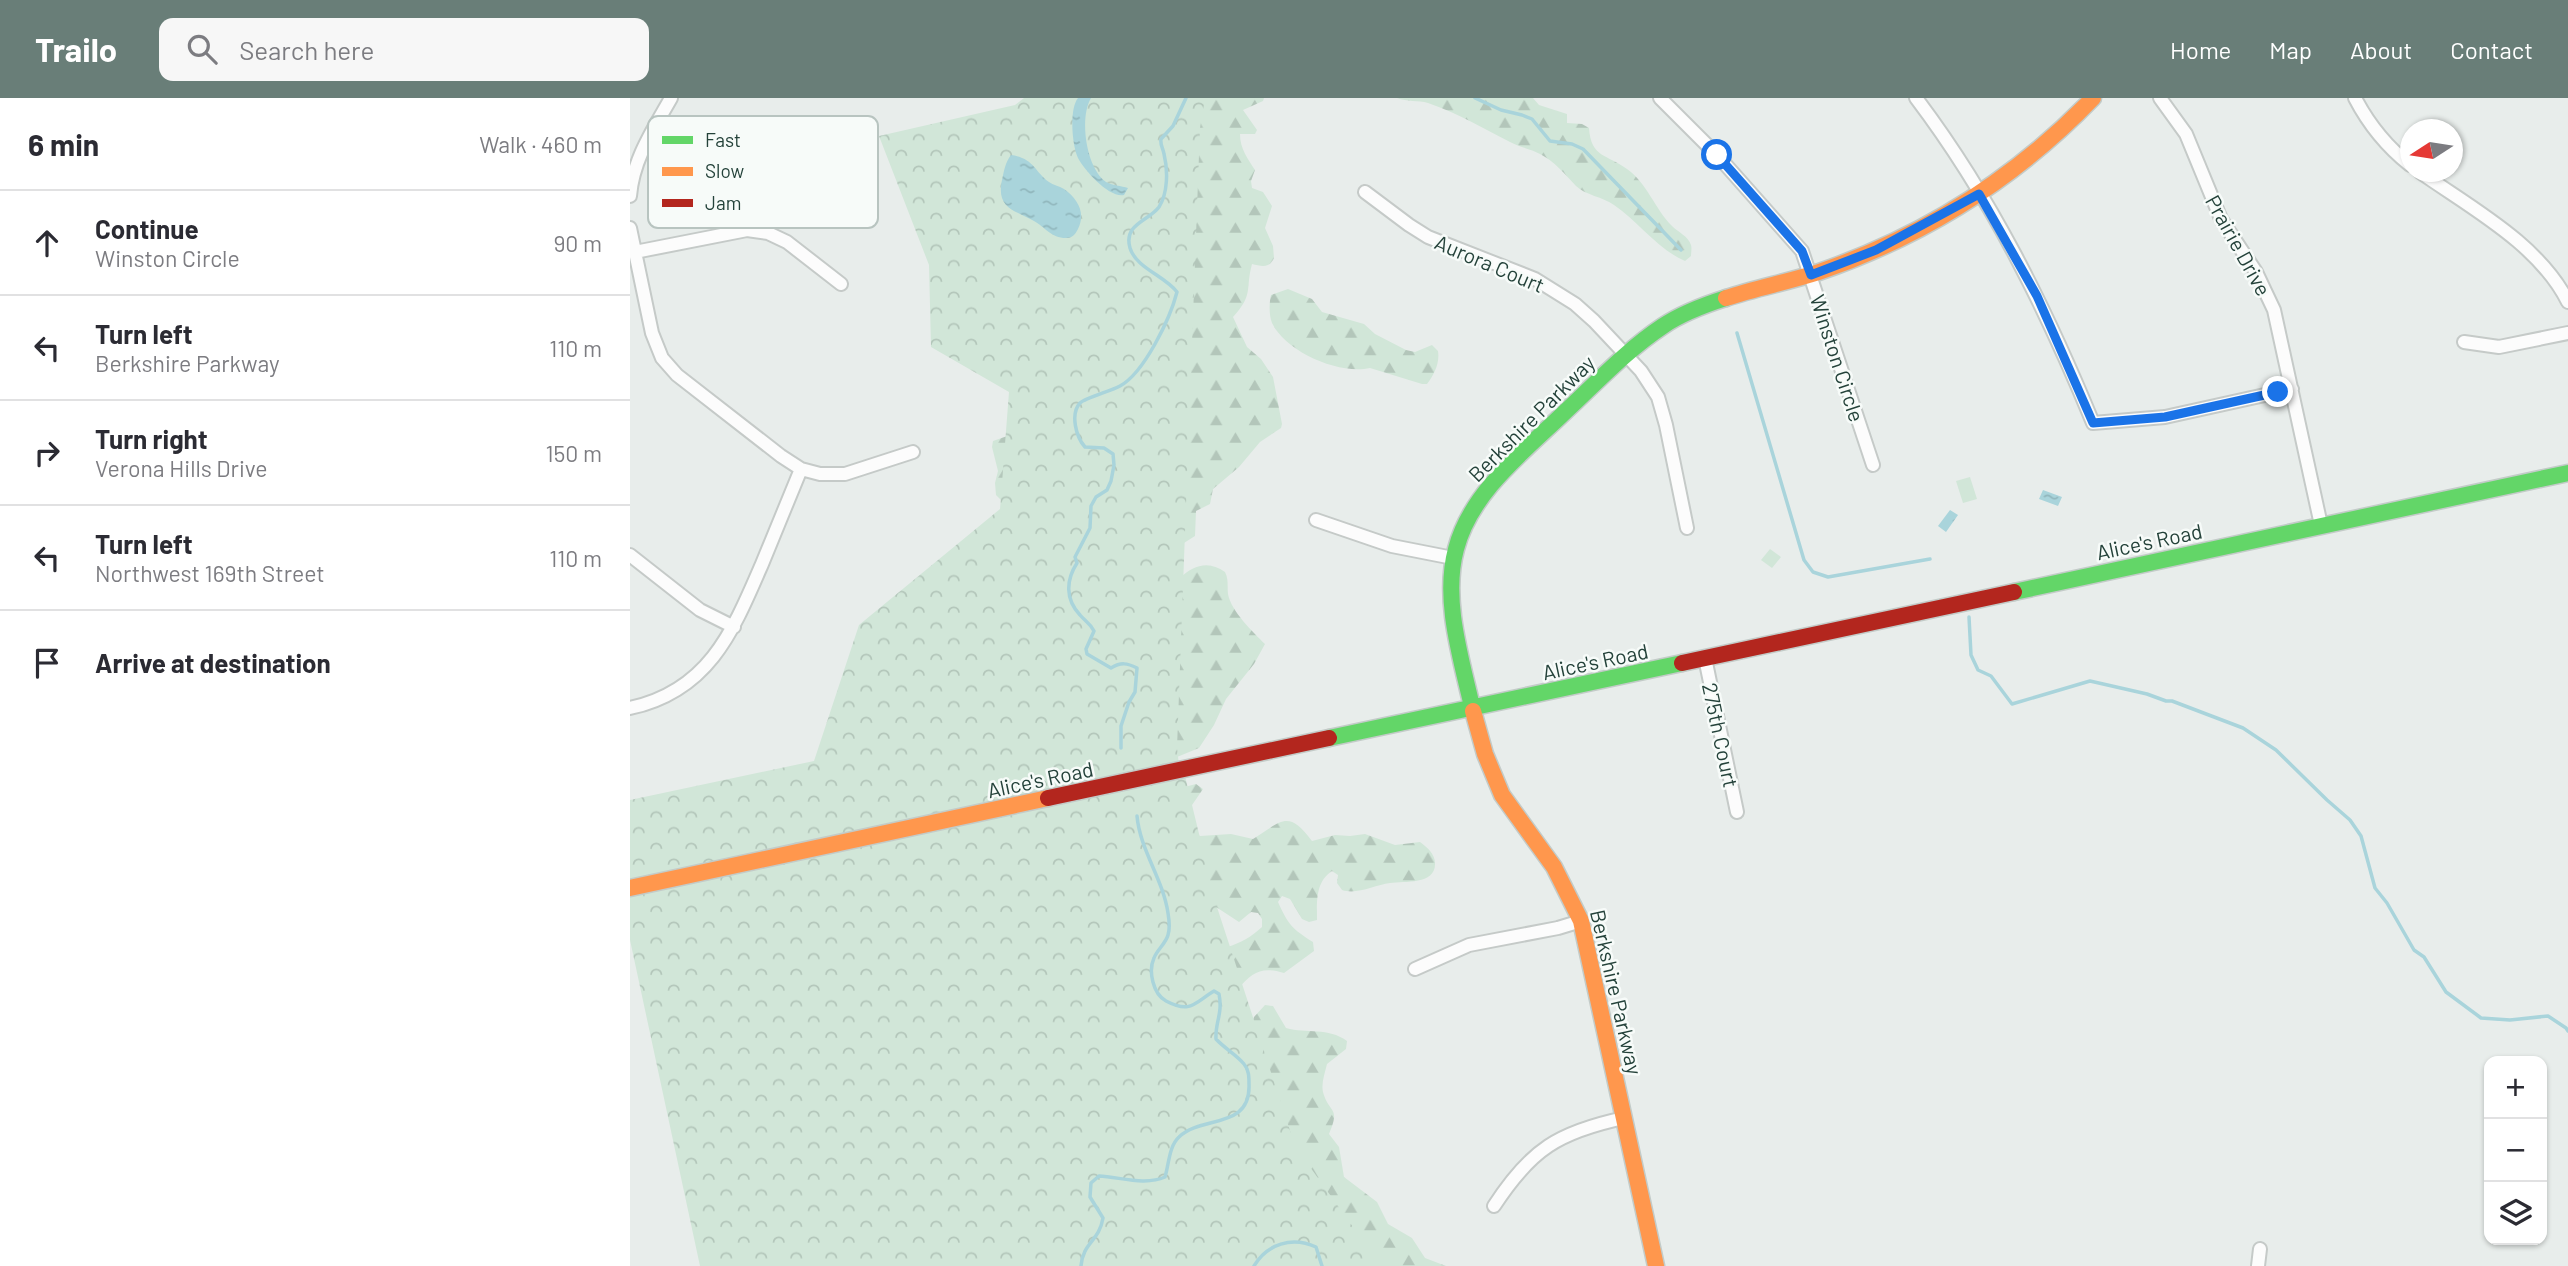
<!DOCTYPE html>
<meta charset="utf-8">
<style>
body{margin:0;font-family:Barlow,sans-serif;background:#f7f7f7;color:#2b2b33}
.controls{position:absolute;right:21px;bottom:21px;display:grid;overflow:hidden;border-radius:14px;box-shadow:0 2px 5px #0004}
.controls button{width:63px;height:63px;display:grid;place-items:center;padding:0;border:0;border-bottom:2px solid #e1e1e2;background:#fff;color:#2b2b33;font:35px sans-serif}
.compass{position:absolute;left:1770px;top:21px;width:63px;height:63px;border-radius:50%;background:#fff;box-shadow:0 2px 5px #0004;rotate:258deg}
.stop{position:absolute;width:21px;height:21px;margin:-16px;border:5px solid #1a73e8;border-radius:50%;background:#fff}
.stop.end{background:#1a73e8;border-color:#fff;box-shadow:0 2px 7px #0008}
.list{margin:0;padding:0;list-style:none}
h2{display:flex;justify-content:space-between;align-items:center;height:91px;margin:0;padding:0 28px;font-size:30px}
h2 small{font-size:23px;font-weight:400;color:#7c7c81}
.list li{display:grid;grid-template-columns:46px 1fr auto;gap:21px;align-items:center;box-sizing:border-box;height:105px;padding:0 28px;border-top:2px solid #e1e1e2}
.list b{display:block;font-size:26px;white-space:nowrap}
.list p{margin:0;font-size:23px;white-space:nowrap;color:#7c7c81}
.list em{font-size:23px;font-style:normal;color:#7c7c81}
.icon{flex:none;width:38px;height:38px;fill:none;stroke:currentColor;stroke-width:2;stroke-linecap:round;stroke-linejoin:round}
.map{position:relative;flex:none;width:1938px;height:1168px;overflow:hidden}
header{display:flex;align-items:center;gap:42px;box-sizing:border-box;height:98px;padding:0 35px;background:#697e78;color:#fff}
header strong{font-size:33px}
nav{display:flex;gap:38px;margin-inline-start:auto;font-size:24px}
.search{width:490px;height:63px;background:#f7f7f7;display:flex;align-items:center;gap:18px;box-sizing:border-box;padding:0 24px;border-radius:14px;color:#7c7c81;font-size:26px}
main{display:flex}
aside{flex:1;background:#fff}
.map>svg:first-child{display:block}
.forest{fill:url(#forest-firs)}
.park{fill:url(#park-crowns)}
.garden{fill:#d1e6d8}
.water{fill:url(#water-ripples)}
.lines{fill:none;stroke-linecap:round;stroke-linejoin:round}
.stream{stroke:#a9d4db;stroke-width:3.5}
.street-casing{stroke:#c5cac8;stroke-width:16}
.fast-casing{stroke:#c3cbc8;stroke-width:19}
.slow-casing{stroke:#c3cbc8;stroke-width:19}
.jam-casing{stroke:#c3cbc8;stroke-width:19}
.street{stroke:#fcfcfc;stroke-width:12}
.fast{stroke:#63d668;stroke-width:16}
.slow{stroke:#ff974d;stroke-width:16}
.jam{stroke:#b3261e;stroke-width:16}
.route{stroke:#1a73e8;stroke-width:9}
.labels{text-anchor:middle;dominant-baseline:central;stroke-width:5;stroke-linejoin:round;paint-order:stroke}
.street-label{font-size:21px;fill:#24423a;stroke:#f7fbf9}
.key{fill:#f7fbf9;stroke:#b8c4c0;stroke-width:2}
.key-label{font-size:19px;fill:#24423a}
</style>
<header>
<strong>Trailo</strong>
<div class="search"><svg class="icon" aria-label="search" viewBox="0 0 24 24"><circle cx="10" cy="10" r="6"/><path d="M15 15l6 6"/></svg>Search here</div>
<nav><a>Home</a><a>Map</a><a>About</a><a>Contact</a></nav>
</header>
<main>
<aside>
<h2>6 min<small>Walk · 460 m</small></h2>
<ul class="list">
<li><svg class="icon" aria-label="ahead" viewBox="0 0 24 24"><path d="M12 20V5M6 11l6-6 6 6"/></svg><div><b>Continue</b><p>Winston Circle</p></div><em>90 m</em></li>
<li><svg class="icon" aria-label="left" viewBox="0 0 24 24"><path d="M17 20v-9H6M10 6l-5 5 5 5"/></svg><div><b>Turn left</b><p>Berkshire Parkway</p></div><em>110 m</em></li>
<li><svg class="icon" aria-label="right" viewBox="0 0 24 24"><path d="M7 20v-9h11M14 6l5 5-5 5"/></svg><div><b>Turn right</b><p>Verona Hills Drive</p></div><em>150 m</em></li>
<li><svg class="icon" aria-label="left" viewBox="0 0 24 24"><path d="M17 20v-9H6M10 6l-5 5 5 5"/></svg><div><b>Turn left</b><p>Northwest 169th Street</p></div><em>110 m</em></li>
<li><svg class="icon" aria-label="arrive" viewBox="0 0 24 24"><path d="M6 21V4h12l-3 4 3 4H6"/></svg><div><b>Arrive at destination</b></div></li>
</ul>
</aside>
<div class="map">
<svg width="1938" height="1168" viewBox="0 0 1938 1168">
<defs>
<pattern id="forest-firs" width="22" height="20" patternUnits="userSpaceOnUse" patternTransform="scale(1.75)"><rect width="22" height="20" fill="#d1e6d8"/><path d="M5 1l3.5 6h-7zM16 11l3.5 6h-7z" fill="#b3c6ba"/></pattern>
<pattern id="park-crowns" width="20" height="18" patternUnits="userSpaceOnUse" patternTransform="scale(1.75)"><rect width="20" height="18" fill="#d1e6d8"/><path d="M2 6a3 3 0 1 1 6 0M12 15a3 3 0 1 1 6 0" fill="none" stroke="#b3c6ba"/></pattern>
<pattern id="water-ripples" width="26" height="14" patternUnits="userSpaceOnUse" patternTransform="scale(1.75)"><rect width="26" height="14" fill="#a9d4db"/><path d="M2 4q2-2 4 0t4 0M15 11q2-2 4 0t4 0" fill="none" stroke="#91b7bd"/></pattern>
</defs>
<rect width="100%" height="100%" fill="#e8edeb"/>
<path class="forest" d="M 564,0 L 634,0 L 633,3 L 613,12 L 627,32 L 625,36 L 610,36 C 610,51 618,61 625,72 L 621,83 L 622,90 L 633,94 L 642,108 L 635,130 L 643,148 L 644,160 C 639,171 631,168 622,166 C 615,192 624,196 603,219 L 617,249 L 631,261 L 643,279 L 652,326 L 651,330 L 630,344 L 609,369 L 583,391 L 580,406 L 566,413 L 565,438 L 546,450 L 550,480 C 563,467 579,462 595,474 C 599,482 597,488 598,496 C 601,513 623,534 635,546 L 624,566 L 596,601 L 584,627 L 569,650 L 547,659 L 465,445 Z
M 767,0 L 903,0 L 909,7 L 937,16 L 937,25 L 952,26 L 959,30 C 961,60 977,56 997,71 C 1017,85 1025,111 1042,128 C 1048,134 1058,138 1061,147 C 1062,150 1061,155 1061,158 L 1055,163 C 1027,151 1008,123 984,107 C 973,99 955,97 946,88 C 935,76 924,63 910,56 C 901,51 889,49 880,44 C 853,30 827,15 798,5 C 788,2 777,4 767,0 Z
M 658,191 L 682,201 L 692,214 L 734,226 L 745,236 L 776,252 L 785,254 L 802,247 L 808,253 C 810,265 804,277 797,286 L 792,286 L 740,270 C 709,277 656,254 642,225 C 639,217 639,206 641,197 Z
M 389,334 L 374,405 L 366,397 L 365,385 L 368,373 L 362,349 L 363,343 Z
M 566,686 L 573,691 L 560,710 L 563,733 L 570,738 L 601,736 L 623,741 C 652,723 658,711 682,743 L 705,737 L 720,738 L 735,736 L 765,747 L 790,744 C 797,749 805,756 805,765 C 806,787 775,783 760,785 C 745,787 727,797 712,792 L 707,785 L 708,777 L 702,773 C 685,784 687,805 687,822 L 679,824 L 672,821 L 660,801 L 652,798 L 648,804 C 658,826 662,831 683,844 L 684,853 L 654,875 C 632,868 622,874 608,891 L 597,849 C 611,845 621,839 632,829 L 632,821 L 628,815 L 621,814 L 609,824 L 583,807 L 535,694 Z
M 635,907 L 643,908 L 656,930 C 677,936 698,929 717,943 L 716,951 L 697,966 C 695,975 691,985 693,994 C 699,1016 711,1008 699,1036 L 709,1049 L 714,1079 L 747,1104 L 758,1126 L 782,1140 L 795,1160 L 816,1168 L 698,1168 L 615,949 L 624,919 Z"/>
<path class="park" d="M 394,0 L 575,0 L 570,30 L 547,650 L 549,667 L 0,784 L 0,702 L 184,663 L 229,527 L 370,411 L 379,294 L 301,249 L 299,167 L 249,38 L 385,7 Z
M 555,678 L 586,806 L 665,1048 L 751,1168 L 70,1168 L 0,842 L 0,797 Z"/>
<path class="garden" d="M 1340,379 L 1347,401 L 1333,405 L 1326,383 Z
M 1140,451 L 1151,459 L 1142,470 L 1131,462 Z"/>
<path class="water" d="M 448,0 L 461,0 C 449,20 456,70 476,84 C 481,87 492,88 498,90 L 494,97 C 479,100 455,73 448,60 C 442,48 439,11 448,0 Z
M 381,57 C 404,60 404,73 419,84 C 423,87 429,88 434,91 C 448,101 456,115 448,131 C 445,137 442,140 436,140 C 421,140 415,129 404,123 C 384,112 366,110 372,82 C 374,73 375,65 381,57 Z
M 1413,392 L 1432,399 L 1428,408 L 1409,401 Z
M 1320,412 L 1328,417 L 1316,434 L 1308,428 Z"/>
<g class="lines">
<path class="stream" d="M 845,0 L 871,12 L 892,17 L 902,21 L 920,43 L 942,46 L 953,51 L 1051,152
M 1107,235 L 1174,462 L 1183,474 L 1198,479 L 1300,461
M 1339,519 L 1341,557 L 1348,572 L 1361,578 L 1382,606 L 1460,583 L 1517,596 L 1536,603 L 1542,603 L 1613,630 L 1646,652 L 1697,702 L 1720,722 L 1731,738 L 1745,790 L 1757,805 L 1784,852 L 1794,859 L 1816,894 L 1851,920 L 1880,922 L 1918,918 L 1936,930 L 1938,933
M 491,650 L 491,628 L 499,604 L 505,594 L 507,570 C 497,565 491,564 481,570 L 457,556 L 456,551 L 464,533 C 460,525 455,523 450,517 C 435,501 436,482 447,465 L 445,459 L 460,430 L 461,408 L 466,399 L 477,392 L 481,383 L 484,367 L 483,356 L 474,350 L 455,349 C 446,339 440,316 450,305 C 455,300 481,293 490,288 C 514,275 540,221 547,194 C 535,178 506,170 500,150 C 493,126 519,123 529,109 C 538,95 538,72 534,56 C 533,50 530,47 531,41 L 543,28 L 556,0
M 451,1168 C 453,1144 469,1144 473,1120 L 460,1099 L 461,1085 L 469,1078 C 490,1079 515,1088 535,1079 C 539,1066 539,1048 549,1039 C 572,1017 621,1032 619,986 C 619,979 619,972 614,966 C 607,957 594,950 586,941 C 585,924 593,916 589,896 L 584,893 C 564,905 561,916 536,903 C 523,896 518,873 524,860 C 527,852 536,845 538,837 C 540,831 539,821 538,815 C 533,781 510,752 507,718
M 624,1168 C 637,1146 662,1138 686,1149 L 692,1168"/>
<defs>
<path id="street" d="M 1030,0 L 1087,57 L 1172,153 L 1243,367
M 1286,0 C 1361,99 1416,211 1463,325 L 1535,319 L 1662,291
M 1530,0 L 1556,36 L 1591,121 L 1626,174 L 1644,212 L 1691,427
M 1725,0 C 1739,27 1756,48 1780,67
M 1790,74 C 1841,110 1909,146 1938,204
M 735,94 L 779,127 L 798,139 L 905,181 L 945,206 L 964,223 L 1011,273 L 1028,299 L 1036,327 L 1057,430
M 0,98 C 3,61 23,32 41,0
M 0,130 L 22,235 L 32,260 L 47,277 L 151,358 L 171,371 L 190,376 L 215,376 L 283,354
M 5,154 L 117,132 L 138,135 L 157,144 L 211,186
M 1834,244 L 1869,249 L 1938,235
M 686,422 L 762,448 L 823,460
M 0,457 L 70,512 L 104,529
M 1075,560 L 1107,714
M 0,610 C 79,593 103,533 132,466 C 145,434 158,403 171,371
M 785,871 L 839,847 L 928,830 L 951,823
M 864,1108 C 901,1051 929,1034 994,1020
M 1628,1168 L 1630,1151"/>
<path id="fast" d="M 1384,494 L 1938,375
M 843,613 C 832,563 812,503 826,451 C 841,393 896,352 937,312 C 968,283 997,252 1033,228 C 1052,215 1074,207 1096,200
M 699,640 L 1052,565"/>
<path id="slow" d="M 1096,200 C 1126,190 1158,184 1189,174 C 1294,138 1386,80 1463,0
M 843,613 L 855,656 L 872,697 L 924,769 L 951,823 L 1026,1168
M 0,790 L 418,700"/>
<path id="jam" d="M 1052,565 L 1384,494
M 418,700 L 699,640"/>
</defs>
<use href="#street" class="street-casing"/>
<use href="#fast" class="fast-casing"/>
<use href="#slow" class="slow-casing"/>
<use href="#jam" class="jam-casing"/>
<use href="#street" class="street"/>
<use href="#fast" class="fast"/>
<use href="#slow" class="slow"/>
<use href="#jam" class="jam"/>
</g>
<g class="lines">
<path class="route" d="M 1087,57 L 1172,153 L 1181,177 L 1246,152 L 1349,96 L 1407,198 L 1463,325 L 1535,319 L 1648,294"/>
</g>
<g class="labels">
<g class="street-label">
<text transform="translate(1609 147) rotate(61)">Prairie Drive</text>
<text transform="translate(860 165) rotate(23)">Aurora Court</text>
<text transform="translate(1208 260) rotate(72)">Winston Circle</text>
<text transform="translate(901 320) rotate(-45)">Berkshire Parkway</text>
<text transform="translate(1519 443) rotate(-12)">Alice's Road</text>
<text transform="translate(965 563) rotate(-12)">Alice's Road</text>
<text transform="translate(1091 637) rotate(78)">275th Court</text>
<text transform="translate(410 681) rotate(-12)">Alice's Road</text>
<text transform="translate(987 894) rotate(77)">Berkshire Parkway</text>
</g>
</g>
<rect x="18" y="18" width="230" height="112" rx="10" class="key"/>
<rect x="32" y="38" width="31" height="8" fill="#63d668"/>
<rect x="32" y="69" width="31" height="9" fill="#ff974d"/>
<rect x="32" y="101" width="31" height="8" fill="#b3261e"/>
<g class="key-label">
<text x="75" y="49">Fast</text>
<text x="75" y="80">Slow</text>
<text x="75" y="112">Jam</text>
</g>
</svg>
<div class="controls">
<button>+</button>
<button>−</button>
<button><svg class="icon" aria-label="layers" viewBox="0 0 24 24"><path d="M12 4l9 5-9 5-9-5zM3 14l9 5 9-5"/></svg></button>
</div>
<svg class="compass" viewBox="-18 -18 36 36"><path d="M0-13l5 13h-10z" fill="#e53935"/><path d="M0 13l5-13h-10z" fill="#7c7c81"/></svg>
<div class="stop" style="left:1087px;top:57px"></div>
<div class="stop end" style="left:1648px;top:294px"></div>
</div>
</main>
